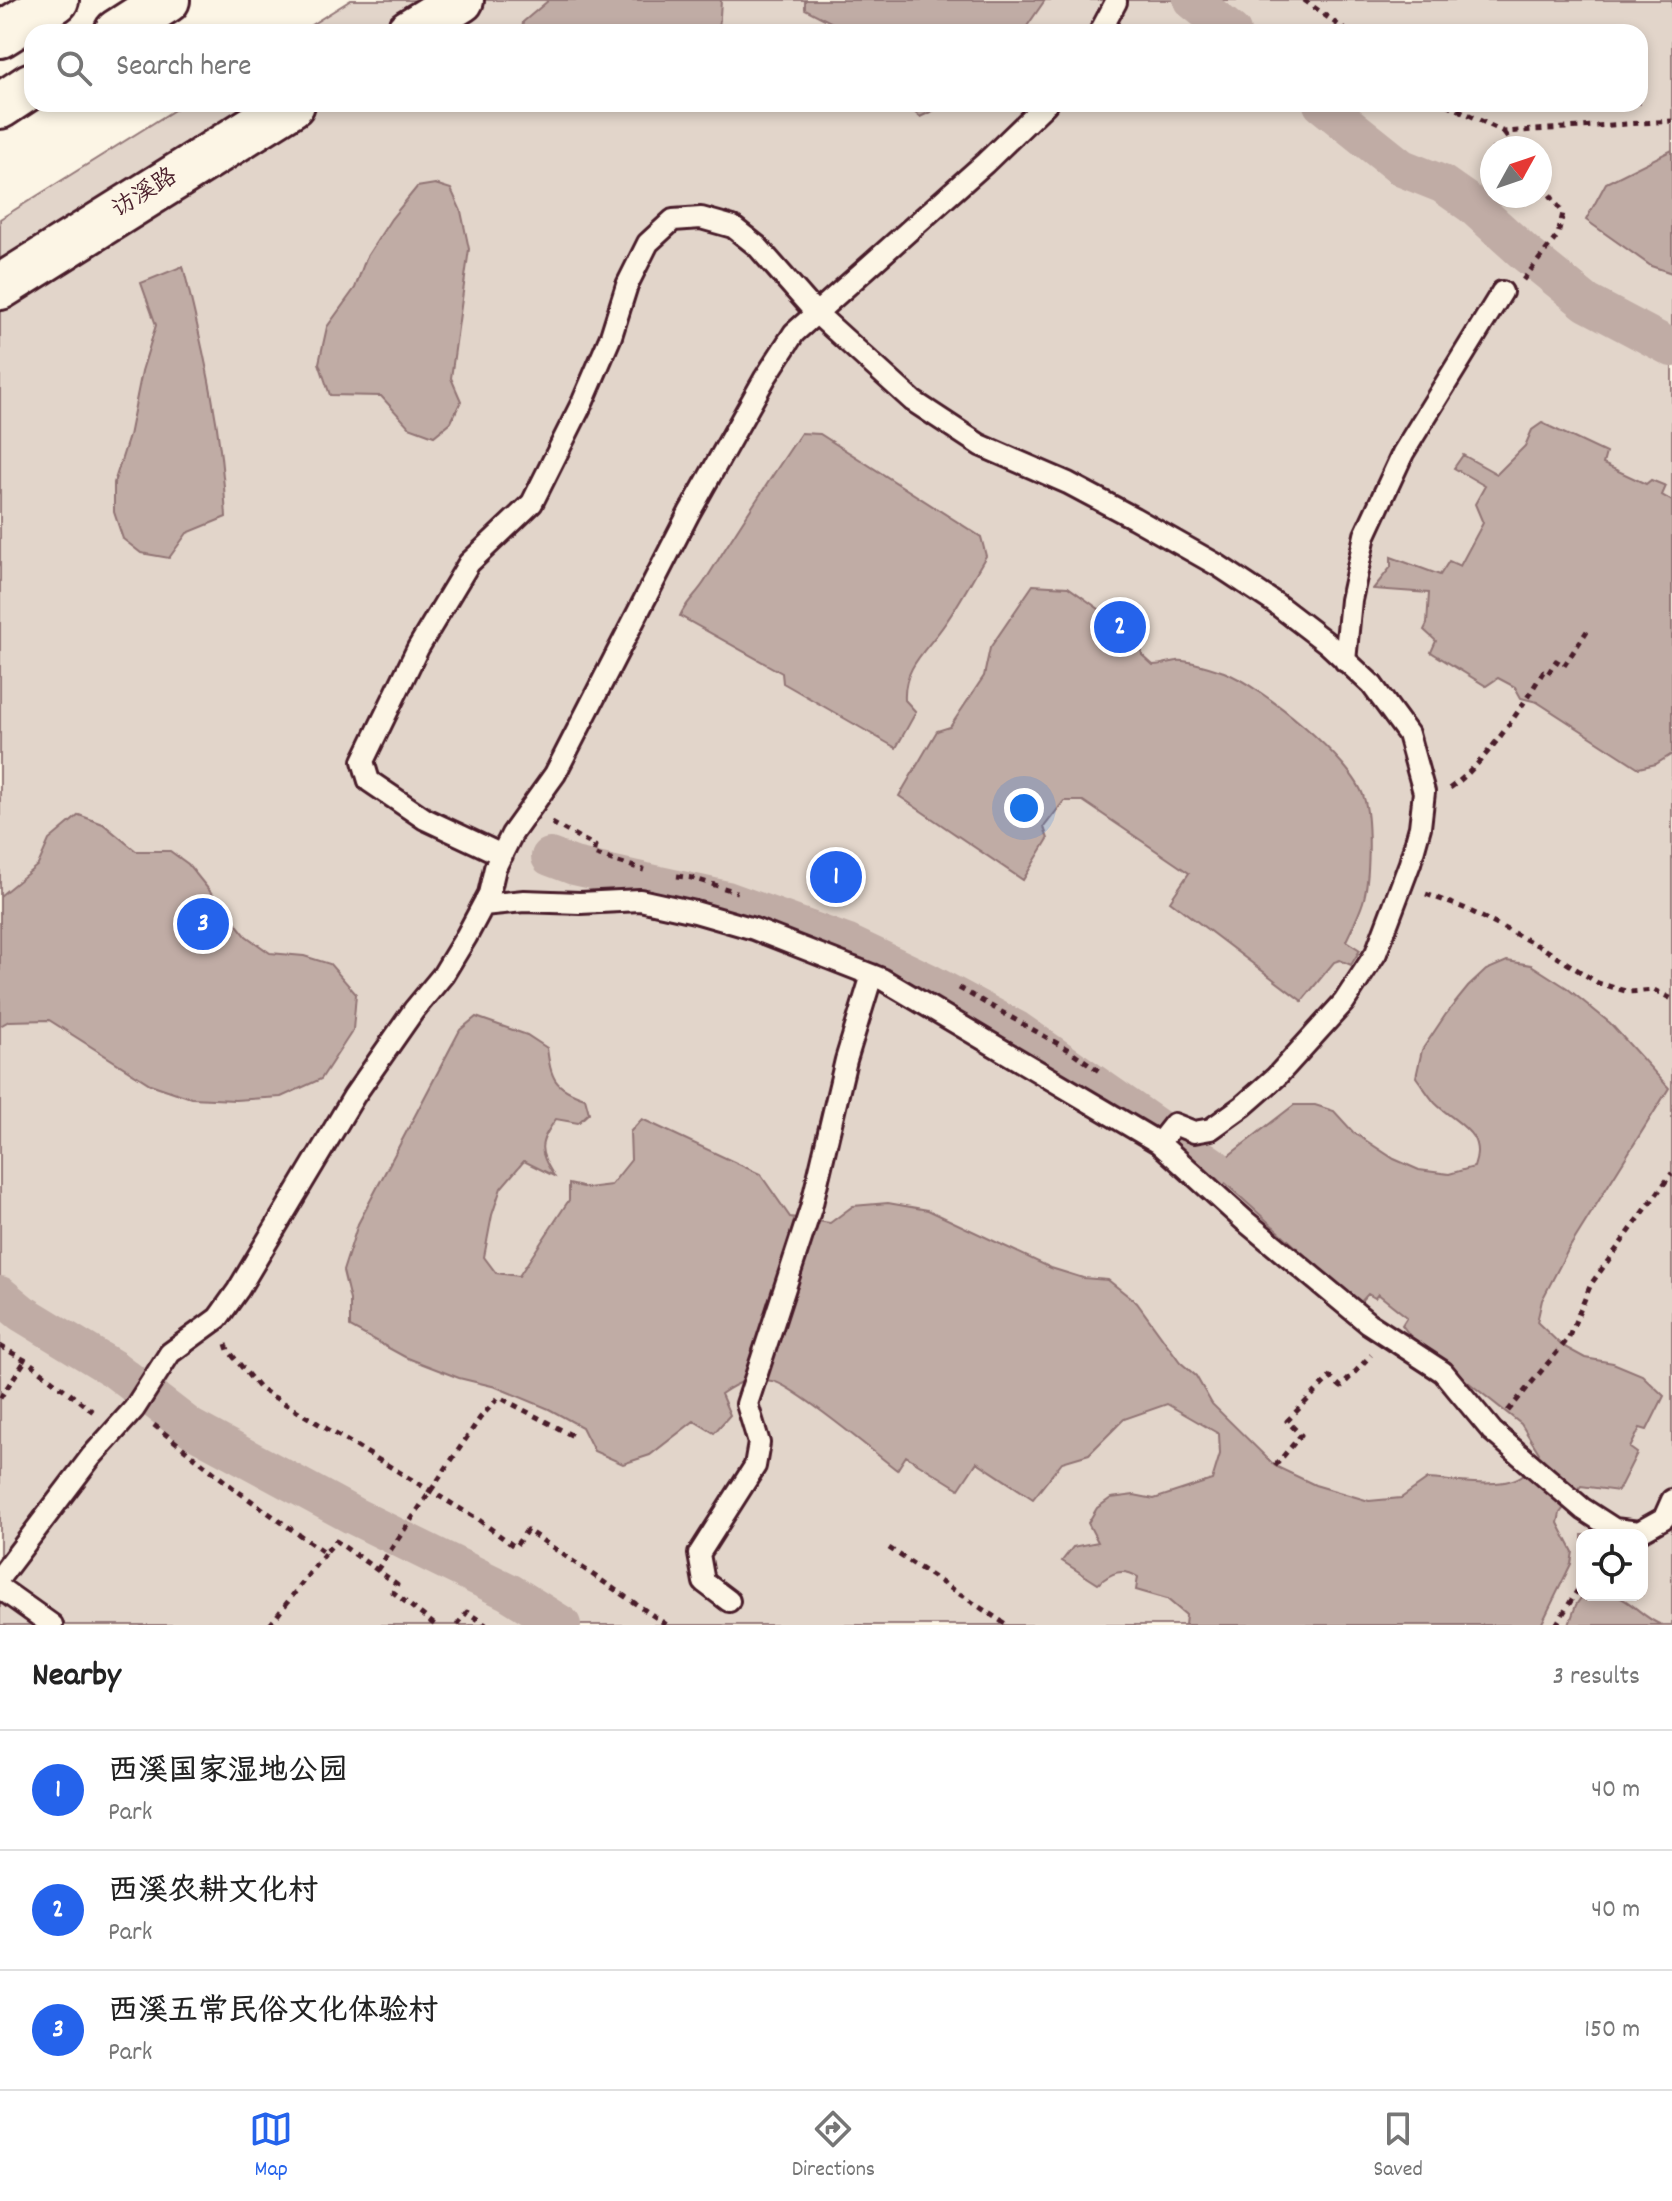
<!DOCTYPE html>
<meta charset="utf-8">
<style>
body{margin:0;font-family:Dekko,"LXGW WenKai TC",sans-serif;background:#f2f2f2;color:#222}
.controls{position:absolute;right:24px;bottom:24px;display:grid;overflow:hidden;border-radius:16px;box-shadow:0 4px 12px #0003}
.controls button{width:72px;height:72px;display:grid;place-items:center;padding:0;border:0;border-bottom:2px solid #e0e0e0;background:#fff;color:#222;font:40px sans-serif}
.compass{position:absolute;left:1480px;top:136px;width:72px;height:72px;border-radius:50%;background:#fff;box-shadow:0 4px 12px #0003;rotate:50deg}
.you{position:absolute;left:1024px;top:808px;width:28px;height:28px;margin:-20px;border:6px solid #fff;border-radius:50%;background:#1a73e8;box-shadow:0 0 0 12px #1a73e833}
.badge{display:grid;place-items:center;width:52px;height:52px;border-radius:50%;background:#2563eb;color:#fff;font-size:26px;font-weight:700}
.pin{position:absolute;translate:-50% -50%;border:4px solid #fff;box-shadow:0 2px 8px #0006}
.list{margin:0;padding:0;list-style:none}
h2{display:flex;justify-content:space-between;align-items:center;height:104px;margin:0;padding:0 32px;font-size:34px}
h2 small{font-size:26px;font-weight:400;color:#767676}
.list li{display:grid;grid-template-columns:52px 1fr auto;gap:24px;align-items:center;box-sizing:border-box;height:120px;padding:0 32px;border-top:2px solid #e0e0e0}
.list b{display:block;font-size:30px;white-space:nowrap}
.list p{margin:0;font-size:26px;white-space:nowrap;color:#767676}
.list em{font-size:26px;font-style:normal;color:#767676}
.icon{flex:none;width:44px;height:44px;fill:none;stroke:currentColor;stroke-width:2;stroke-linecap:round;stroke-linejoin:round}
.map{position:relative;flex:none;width:1672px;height:1625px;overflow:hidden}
.search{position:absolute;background:#fff;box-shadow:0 4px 12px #0003;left:24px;right:24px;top:24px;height:88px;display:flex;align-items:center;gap:20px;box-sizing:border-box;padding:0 28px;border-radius:24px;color:#767676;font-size:30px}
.sheet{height:464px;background:#fff}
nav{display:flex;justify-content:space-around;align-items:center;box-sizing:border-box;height:112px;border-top:2px solid #e0e0e0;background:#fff;font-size:22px;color:#767676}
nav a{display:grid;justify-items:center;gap:4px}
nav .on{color:#2563eb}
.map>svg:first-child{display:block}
.green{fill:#e2d5ca;stroke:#967a7a;stroke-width:2;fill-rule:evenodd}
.water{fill:#c0aca5;stroke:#917474;stroke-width:2}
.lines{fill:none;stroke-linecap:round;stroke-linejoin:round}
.canal{stroke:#c0aca5;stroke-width:38}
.service-casing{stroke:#4a1f2b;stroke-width:26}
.tertiary-casing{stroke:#4a1f2b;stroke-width:50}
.motorway-casing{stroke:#4a1f2b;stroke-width:50}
.path{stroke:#4a1f2b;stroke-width:5;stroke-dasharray:6 6;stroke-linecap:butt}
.service{stroke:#fcf5e5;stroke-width:20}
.tertiary{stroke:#fcf5e5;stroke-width:44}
.motorway{stroke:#fcf5e5;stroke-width:44}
.labels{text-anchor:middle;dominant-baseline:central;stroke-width:6;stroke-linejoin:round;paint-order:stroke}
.street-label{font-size:24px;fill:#4a1f2b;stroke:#fcf5e5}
</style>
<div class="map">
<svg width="1672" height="1625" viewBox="0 0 1672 1625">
<rect width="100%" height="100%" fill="#fcf5e5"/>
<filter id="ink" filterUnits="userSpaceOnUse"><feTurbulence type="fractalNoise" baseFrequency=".0125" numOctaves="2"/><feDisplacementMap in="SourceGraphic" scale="16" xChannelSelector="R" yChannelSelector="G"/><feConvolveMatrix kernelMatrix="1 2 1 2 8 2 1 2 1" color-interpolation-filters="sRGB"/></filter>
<g filter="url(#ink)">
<path class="green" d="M 351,0 L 1672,0 L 1672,1625 L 0,1625 L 0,219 L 184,104 L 1640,104 L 1640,32 L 300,32 ZM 1492,148 L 1540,148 L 1540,196 L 1492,196 ZM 1582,1535 L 1642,1535 L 1642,1595 L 1582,1595 Z"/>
<path class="water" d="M 549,0 L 721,0 L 719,32 L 522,32 L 523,22 Z
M 805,0 L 1045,0 L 1023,32 L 850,32 L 805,9 Z
M 905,104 L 947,104 L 920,117 Z
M 1672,150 L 1672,273 L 1651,266 L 1586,220 L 1606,183 Z
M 435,184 L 451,189 L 461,211 L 469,249 L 451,378 L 461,401 L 451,422 L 434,436 L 409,427 L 381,396 L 330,395 L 319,363 L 327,327 L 355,288 L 366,258 L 391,219 L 417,187 Z
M 183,266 C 204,351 222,430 226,517 L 187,533 L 169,558 L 141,553 L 123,539 L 114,512 L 114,483 L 129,436 L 142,371 L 156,325 L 141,283 Z
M 1542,423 L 1606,453 L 1603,464 L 1646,484 L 1651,480 L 1666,486 L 1662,495 L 1672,501 L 1672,754 L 1656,764 L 1639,768 L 1537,702 L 1521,698 L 1515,687 L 1498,678 L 1486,686 L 1431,652 L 1436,641 L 1424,630 L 1427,624 L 1429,593 L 1373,589 L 1391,567 L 1391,557 L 1440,575 L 1449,561 L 1460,566 L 1483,523 L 1475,504 L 1485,486 L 1454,468 L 1463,455 L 1497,474 L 1525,446 L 1532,430 Z
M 801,433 L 820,434 L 981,537 L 986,556 C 972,579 960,603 944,625 C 927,650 903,667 905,700 L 916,712 L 896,748 L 783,683 L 782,673 L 680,616 C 686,602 697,594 705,581 C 736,531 768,482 801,433 Z
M 1033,585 L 1068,587 L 1141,639 L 1142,655 L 1153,665 C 1162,665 1169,662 1177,661 C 1186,659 1215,669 1224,672 C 1261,686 1353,760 1364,798 C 1371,819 1370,880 1363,902 C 1359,915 1352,928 1346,941 L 1360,950 L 1351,965 L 1340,960 L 1334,962 L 1302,1001 L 1170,901 L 1189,873 L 1083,801 L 1064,801 L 1044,827 L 1048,839 L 1023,880 L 899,796 L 937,731 L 950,727 L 984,676 L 990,648 Z
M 79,815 L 103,824 L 136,851 L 170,851 L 188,864 L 246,936 L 270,953 L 304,956 L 330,964 L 356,994 L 353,1030 L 321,1079 L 281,1097 L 235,1100 L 191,1098 L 150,1084 L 49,1020 L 9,1021 L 0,1026 L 0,896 L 38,865 L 49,840 Z
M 1507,961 L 1531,965 L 1567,988 L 1610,1023 L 1669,1088 L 1568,1250 L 1542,1300 L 1537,1322 L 1561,1345 L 1585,1358 L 1613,1363 L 1642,1375 L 1664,1396 L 1647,1430 L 1640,1428 L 1630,1448 L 1637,1453 L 1618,1491 L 1581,1486 L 1560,1513 L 1558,1523 L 1573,1552 L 1571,1564 L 1541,1625 L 1185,1625 L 1186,1615 L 1167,1599 L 1136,1590 L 1138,1577 C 1122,1567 1111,1573 1098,1584 L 1062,1561 L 1073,1547 L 1098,1542 L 1088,1523 L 1097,1508 L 1111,1498 L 1134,1495 L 1154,1499 L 1212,1480 L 1220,1454 L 1219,1434 L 1167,1404 L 1124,1419 L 1089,1454 L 1062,1462 L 1033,1499 L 977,1462 L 959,1489 L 906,1456 L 897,1470 C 876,1454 792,1384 772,1381 C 750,1377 738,1382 721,1394 L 730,1415 L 714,1433 L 694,1421 L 650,1455 L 623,1464 L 594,1451 L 582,1427 L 549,1409 L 496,1387 L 459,1378 L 405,1357 L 350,1327 L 350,1300 L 343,1271 L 358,1224 L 460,1030 L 476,1017 L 527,1035 L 547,1048 C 551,1079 554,1088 585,1098 L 589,1113 L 578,1123 L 556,1119 C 538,1144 538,1150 554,1176 L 524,1161 L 501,1188 L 492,1215 L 484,1257 L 496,1273 L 519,1276 L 569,1200 L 569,1184 L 587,1188 L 611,1185 L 631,1160 L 630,1132 L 642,1119 L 760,1174 L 790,1217 L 830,1223 L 853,1206 L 888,1203 L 928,1210 L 1051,1268 L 1083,1278 L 1108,1280 L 1137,1303 L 1180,1362 L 1196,1376 L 1212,1404 L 1275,1466 L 1315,1485 L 1369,1501 L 1401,1498 L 1428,1479 C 1452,1480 1504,1491 1524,1474 C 1530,1468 1535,1459 1539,1453 L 1521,1424 L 1411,1337 L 1402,1325 L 1407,1317 L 1378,1294 L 1375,1298 L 1368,1294 L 1359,1304 L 1224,1182 L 1214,1167 L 1294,1105 L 1315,1105 L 1334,1111 L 1353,1132 L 1394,1159 L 1419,1170 L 1449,1174 L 1474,1167 C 1487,1132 1456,1124 1435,1103 C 1428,1095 1422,1085 1416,1077 L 1422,1050 L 1446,1014 L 1468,987 L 1486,970 Z
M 1583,1595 C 1593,1595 1607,1593 1617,1596 C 1634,1603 1644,1619 1662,1625 L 1569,1625 L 1576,1605 Z"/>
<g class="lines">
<path class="canal" d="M 1192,0 L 1232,32
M 1322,104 L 1402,168 L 1442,184 L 1472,205 L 1525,253 L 1587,303 L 1672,348
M 550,857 L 574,866 L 727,900 L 846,943 L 928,982 L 1017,1030 L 1214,1167
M 0,1295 L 22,1313 L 114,1369 L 191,1428 L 352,1515 L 509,1592 L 562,1625"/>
<defs>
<path id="service" d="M 1100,32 L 1116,2
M 1345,661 L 1351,600 L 1365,535 L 1403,453 L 1502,292
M 502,855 L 425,819 L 369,781 L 363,761 L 418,648 L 469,563 L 532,503 L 583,401 L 611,336 L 627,285 L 648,243 L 673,220 L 701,218 L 733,227 L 757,246 L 815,312 L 913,401 L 980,445 L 1068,483 L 1134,518 L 1219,566 L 1275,603 L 1327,643 L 1372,685 L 1408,734 L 1424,792 L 1420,827 L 1410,863 L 1376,953 L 1344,1002 L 1276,1077 L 1243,1106 L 1211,1129 L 1194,1132 L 1174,1124 L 1159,1143
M 483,905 L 524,901 L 580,903 L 640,900 L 695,912 L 754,929 L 882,979 L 1159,1143 L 1245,1221 L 1368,1323 L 1443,1372 L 1492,1431 L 1583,1509 L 1614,1529 L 1639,1532 L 1664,1518 L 1672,1500
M 0,1577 L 91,1457 L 134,1409 L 170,1353 L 218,1318 L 238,1290 L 354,1096 L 414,1010 L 443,975 L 466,937 L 489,894 L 495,868 L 512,834 L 555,774 L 689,513 L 765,378 L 794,333 L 985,163 L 1046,104
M 0,1588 L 52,1625
M 729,1601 L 704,1582 L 699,1554 L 755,1466 L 759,1443 L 747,1404 L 811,1208 L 846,1060 L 872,975"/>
<path id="tertiary" d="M 409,32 L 461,0
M 0,287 L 292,104"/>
<path id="motorway" d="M 117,32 L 167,0
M 0,35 L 56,0
M 0,106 L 32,85"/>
</defs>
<use href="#service" class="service-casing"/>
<use href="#tertiary" class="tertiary-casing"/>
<use href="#motorway" class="motorway-casing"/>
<path class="path" d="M 1304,0 L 1348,32
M 1447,104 L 1504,132 L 1672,121
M 1504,133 L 1515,148
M 1523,280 L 1558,235 L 1563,213 L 1540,181
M 1450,788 C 1485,764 1521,709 1543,672 L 1548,674 L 1556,661 L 1564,666 L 1587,631
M 552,823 L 595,846 L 593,854 L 644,870
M 677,876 L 692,878 L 737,892
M 1426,894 L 1464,908 L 1543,948 L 1598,983 L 1629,992 L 1654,990 L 1672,999
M 959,988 L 1069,1050 L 1102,1073
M 226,1344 L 228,1350 L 259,1388 L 479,1520 L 515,1547 L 527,1530 L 667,1625
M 0,1346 L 30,1363 L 96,1414
M 0,1398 L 25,1361
M 1508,1411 L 1568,1339 L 1591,1284 L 1672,1173
M 154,1425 L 236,1490 L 325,1553 L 336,1541 L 397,1584 L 393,1592 L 435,1625
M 1275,1466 L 1301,1435 L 1287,1421 L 1330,1377 L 1341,1387 L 1371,1355
M 889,1548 L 1007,1625
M 377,1570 L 480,1418 L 499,1397 L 573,1436
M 270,1625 L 325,1553
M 457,1625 L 467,1612 L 486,1625
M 1556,1625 L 1582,1583"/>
<use href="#service" class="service"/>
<use href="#tertiary" class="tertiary"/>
<use href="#motorway" class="motorway"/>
</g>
</g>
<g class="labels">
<g class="street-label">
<text transform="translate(145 194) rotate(-32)">访溪路</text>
</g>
</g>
</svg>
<div class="controls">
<button><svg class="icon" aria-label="locate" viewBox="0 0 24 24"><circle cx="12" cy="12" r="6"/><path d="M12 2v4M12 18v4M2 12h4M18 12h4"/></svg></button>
</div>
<svg class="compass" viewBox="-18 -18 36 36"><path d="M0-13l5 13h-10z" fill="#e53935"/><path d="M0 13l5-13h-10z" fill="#767676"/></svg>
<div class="you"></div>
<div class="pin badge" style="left:836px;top:877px">1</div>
<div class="pin badge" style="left:1120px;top:627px">2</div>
<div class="pin badge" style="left:203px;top:924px">3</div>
<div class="search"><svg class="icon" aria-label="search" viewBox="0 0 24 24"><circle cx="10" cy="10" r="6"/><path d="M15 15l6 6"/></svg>Search here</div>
</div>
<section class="sheet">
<h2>Nearby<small>3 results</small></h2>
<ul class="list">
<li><span class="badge">1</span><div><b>西溪国家湿地公园</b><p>Park</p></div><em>40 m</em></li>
<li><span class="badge">2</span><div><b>西溪农耕文化村</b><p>Park</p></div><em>40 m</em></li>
<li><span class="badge">3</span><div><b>西溪五常民俗文化体验村</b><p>Park</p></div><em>150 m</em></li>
</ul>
</section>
<nav>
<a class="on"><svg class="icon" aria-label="map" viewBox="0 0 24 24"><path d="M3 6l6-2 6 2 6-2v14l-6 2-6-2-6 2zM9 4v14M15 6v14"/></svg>Map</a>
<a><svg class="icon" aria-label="directions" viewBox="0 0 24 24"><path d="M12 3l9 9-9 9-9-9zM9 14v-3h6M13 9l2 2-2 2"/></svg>Directions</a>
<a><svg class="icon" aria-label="saved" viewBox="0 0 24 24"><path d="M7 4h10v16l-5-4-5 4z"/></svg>Saved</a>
</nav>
